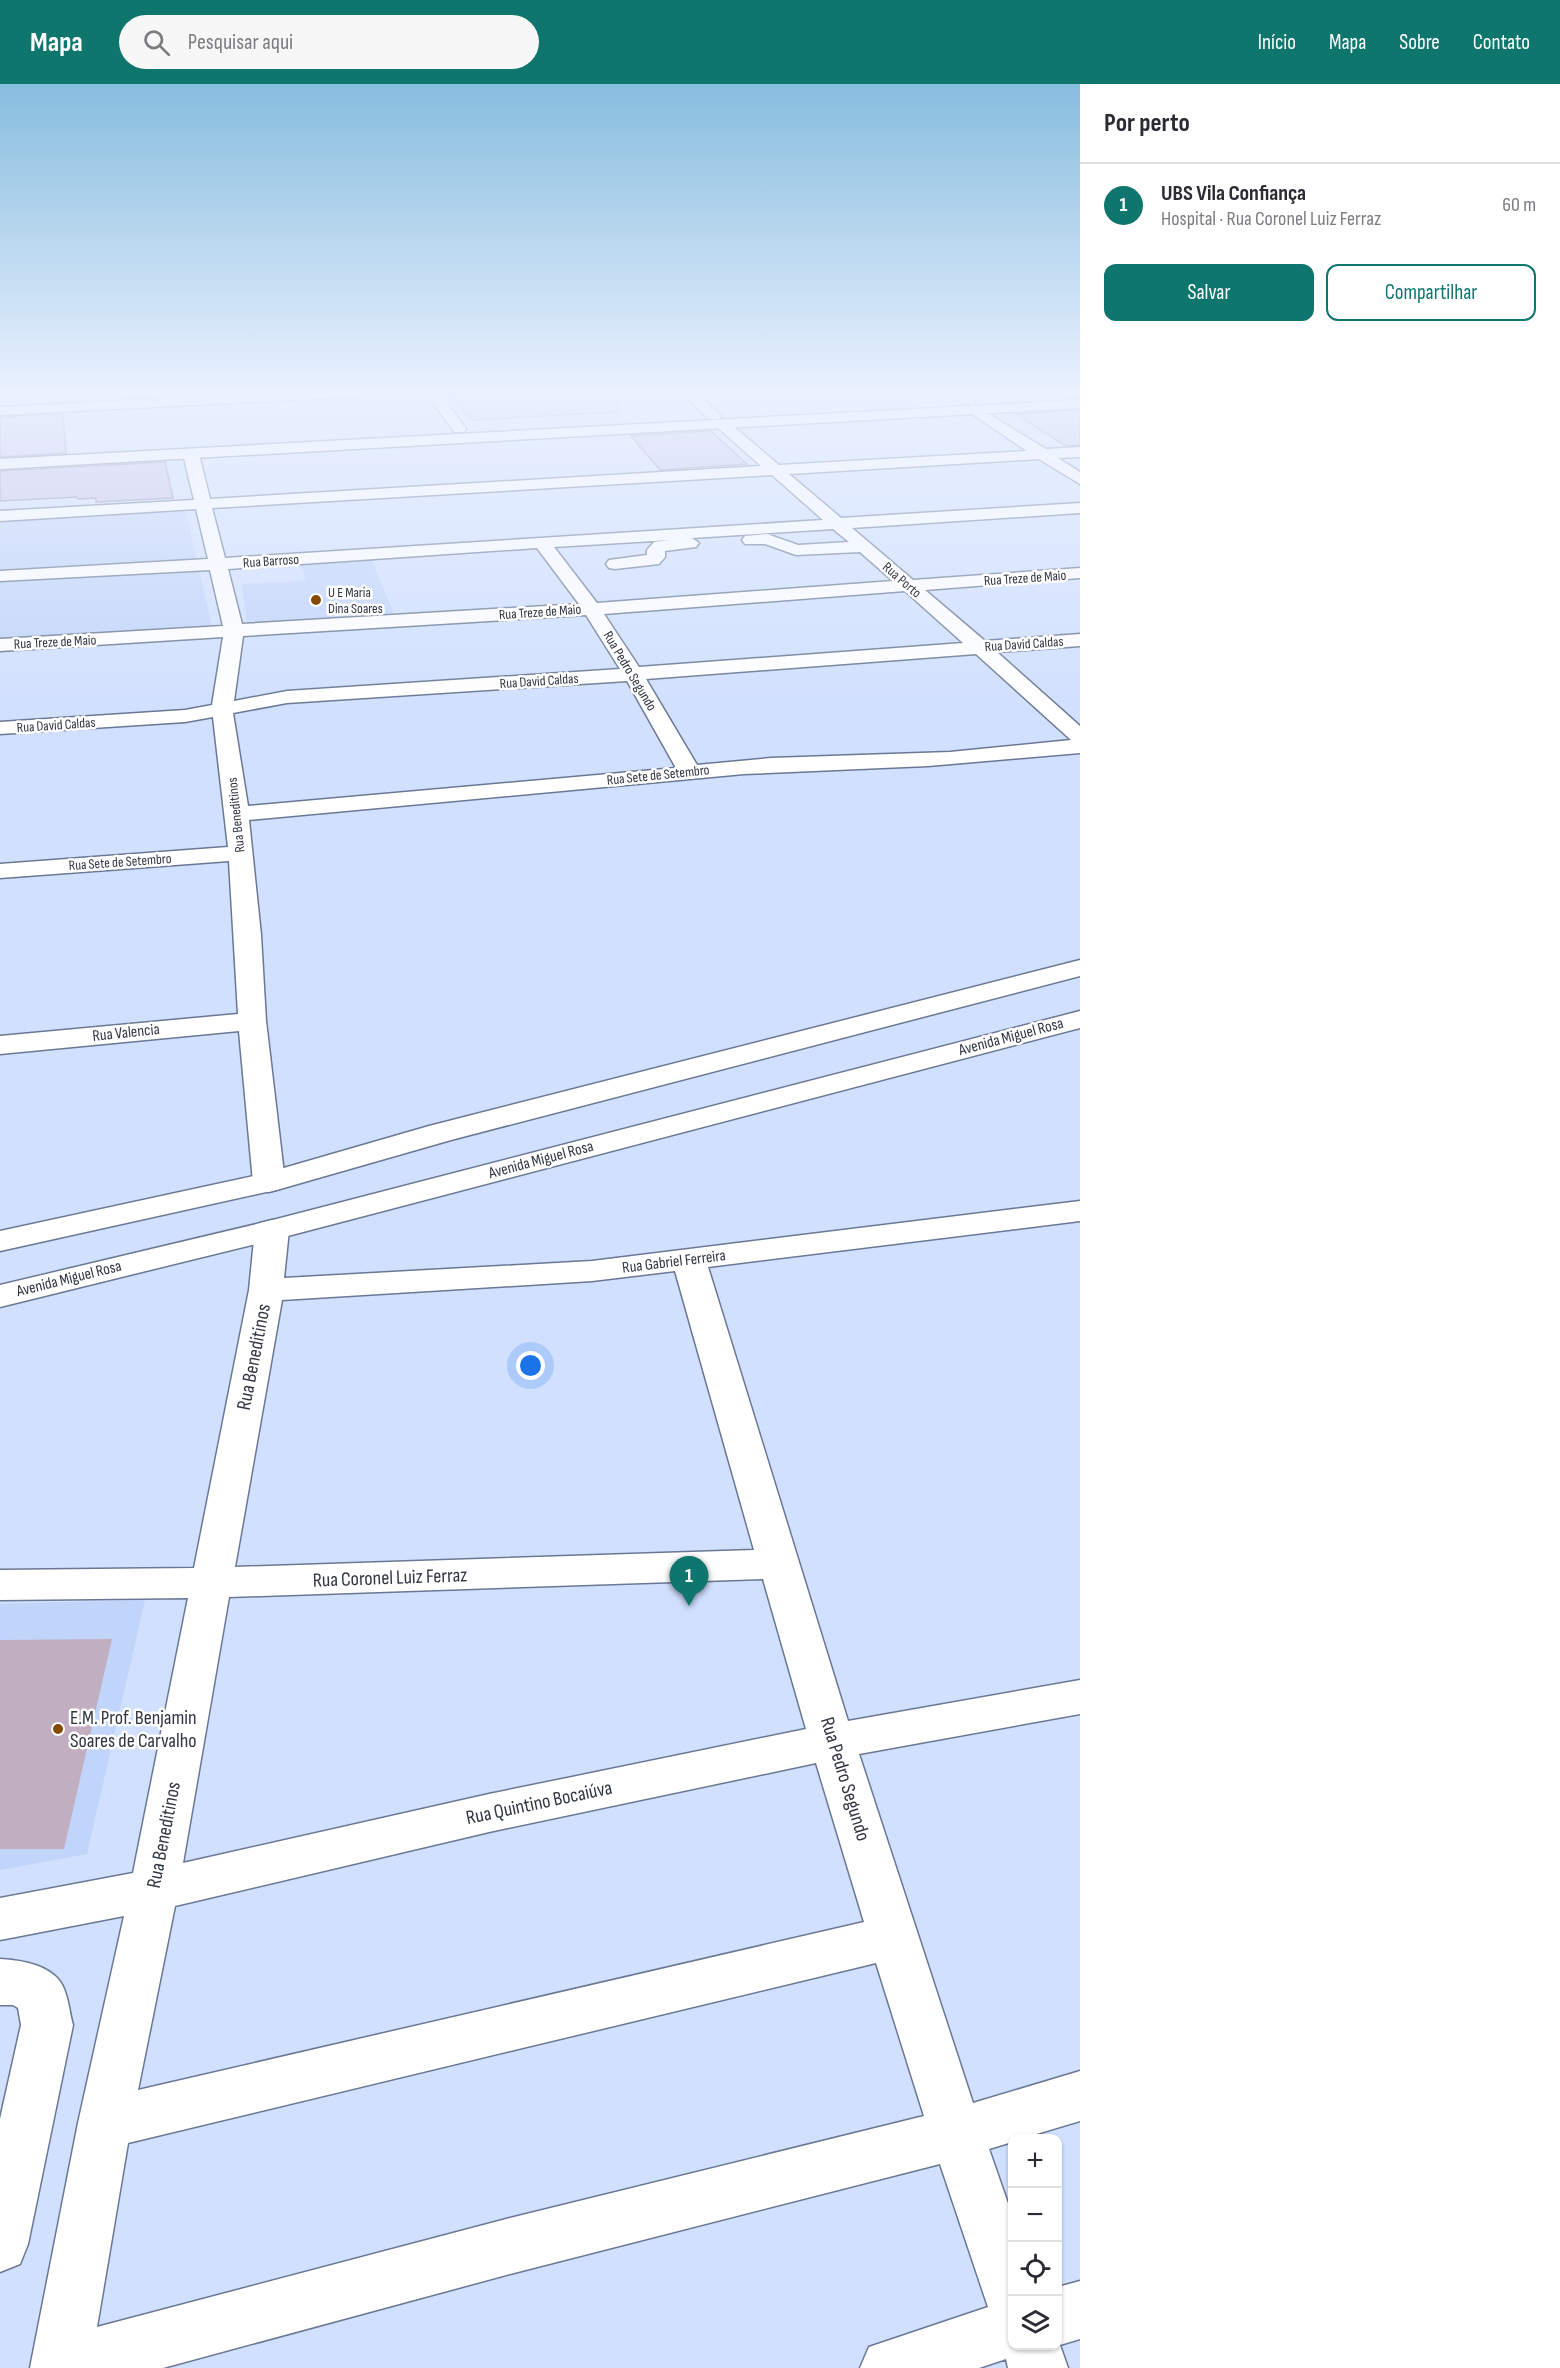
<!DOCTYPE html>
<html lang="pt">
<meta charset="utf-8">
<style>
body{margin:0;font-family:"Sofia Sans Condensed",sans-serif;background:#f7f7f7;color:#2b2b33}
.controls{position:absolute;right:18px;bottom:18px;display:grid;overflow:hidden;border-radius:12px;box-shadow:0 2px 4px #0004}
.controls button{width:54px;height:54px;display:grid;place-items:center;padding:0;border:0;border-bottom:2px solid #e1e1e2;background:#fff;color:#2b2b33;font:30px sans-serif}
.you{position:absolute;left:531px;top:1282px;width:21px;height:21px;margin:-15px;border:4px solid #fff;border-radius:50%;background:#1a73e8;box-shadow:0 0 0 9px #1a73e833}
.badge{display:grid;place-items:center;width:39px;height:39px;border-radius:50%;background:#0f766e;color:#fff;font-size:20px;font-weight:700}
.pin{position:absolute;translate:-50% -50px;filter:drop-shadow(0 2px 3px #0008)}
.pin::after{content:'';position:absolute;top:32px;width:21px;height:18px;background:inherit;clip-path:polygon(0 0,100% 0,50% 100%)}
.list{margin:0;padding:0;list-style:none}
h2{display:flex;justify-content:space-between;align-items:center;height:78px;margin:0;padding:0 24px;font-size:26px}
h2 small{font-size:20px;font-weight:400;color:#7c7c81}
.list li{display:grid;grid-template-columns:39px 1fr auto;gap:18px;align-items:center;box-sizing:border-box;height:84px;padding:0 24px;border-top:2px solid #e1e1e2}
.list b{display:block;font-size:22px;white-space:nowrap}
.list p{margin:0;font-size:20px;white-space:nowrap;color:#7c7c81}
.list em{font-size:20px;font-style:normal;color:#7c7c81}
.actions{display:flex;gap:12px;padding:18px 24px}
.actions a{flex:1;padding:14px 0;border:2px solid #0f766e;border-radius:12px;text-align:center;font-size:21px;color:#0f766e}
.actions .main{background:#0f766e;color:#fff}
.icon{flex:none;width:33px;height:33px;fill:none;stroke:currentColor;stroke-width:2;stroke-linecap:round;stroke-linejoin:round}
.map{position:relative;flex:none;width:1080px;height:2284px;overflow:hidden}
header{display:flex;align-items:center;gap:36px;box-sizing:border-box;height:84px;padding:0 30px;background:#0f766e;color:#fff}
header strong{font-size:28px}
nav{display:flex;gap:33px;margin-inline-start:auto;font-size:21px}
.search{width:420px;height:54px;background:#f7f7f7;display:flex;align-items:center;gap:15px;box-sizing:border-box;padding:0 21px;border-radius:33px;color:#7c7c81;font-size:22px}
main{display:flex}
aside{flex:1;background:#fff}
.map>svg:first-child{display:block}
.built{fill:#c1d4f9}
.green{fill:#c1aec0}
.building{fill:#c8c0e7;stroke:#938cab;stroke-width:1.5}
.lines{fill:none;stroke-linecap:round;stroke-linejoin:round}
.minor-casing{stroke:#6a7893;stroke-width:3}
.major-casing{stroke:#6a7893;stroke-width:3}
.minor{fill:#fff;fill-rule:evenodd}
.major{fill:#fff;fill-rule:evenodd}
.poi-dot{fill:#844b00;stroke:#fff;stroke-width:2}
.labels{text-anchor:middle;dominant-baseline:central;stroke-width:5;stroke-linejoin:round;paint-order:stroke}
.far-street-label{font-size:14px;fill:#2f3541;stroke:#fff}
.far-poi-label{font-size:14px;fill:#2f3541;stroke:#fff;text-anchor:start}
.street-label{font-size:16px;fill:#2f3541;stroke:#fff}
.near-street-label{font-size:20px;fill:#2f3541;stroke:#fff}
.near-poi-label{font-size:20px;fill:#2f3541;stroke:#fff;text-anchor:start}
</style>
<header>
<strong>Mapa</strong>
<div class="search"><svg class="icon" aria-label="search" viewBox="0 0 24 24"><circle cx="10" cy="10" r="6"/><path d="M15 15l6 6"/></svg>Pesquisar aqui</div>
<nav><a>Início</a><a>Mapa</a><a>Sobre</a><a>Contato</a></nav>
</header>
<main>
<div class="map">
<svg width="1080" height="2284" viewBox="0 0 1080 2284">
<rect width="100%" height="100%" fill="#d1e0ff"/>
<path class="built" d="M 185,424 L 197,476 L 0,486 L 0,434 Z
M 371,475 L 395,532 L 247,540 L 242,500 L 306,497 L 301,480 Z
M 199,484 L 212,543 L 0,555 L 0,494 Z
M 145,1516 L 87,1770 L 0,1786 L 0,1520 Z"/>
<path class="green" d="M 112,1555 L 64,1765 L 0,1765 L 0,1556 Z"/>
<path class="building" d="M 447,306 L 618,306 L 618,328 L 471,336 Z
M 1080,326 L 1080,361 L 1066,362 L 1015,330 Z
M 63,330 L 66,369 L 0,373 L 0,333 Z
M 711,347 L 747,380 L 660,386 L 631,352 Z
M 165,378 L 173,414 L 96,418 L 96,414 L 78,415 L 77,413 L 0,417 L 0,387 Z"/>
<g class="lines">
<defs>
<path id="minor" d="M 326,306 L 416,306 L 409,310 L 0,331 L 0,323 Z
M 424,306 L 438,306 L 466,345 L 464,348 L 454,348 Z
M 679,306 L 694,306 L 721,332 L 719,335 L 709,335 Z
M 943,306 L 960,306 L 975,317 L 973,320 L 963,320 Z
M 974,321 L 1046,365 L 1080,363 L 1080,373 L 1058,374 L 1080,388 L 1080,400 L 1039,375 L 789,390 L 841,434 L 1080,419 L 1080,429 L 852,444 L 913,496 L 1080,484 L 1080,494 L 925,506 L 985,557 L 1080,550 L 1080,562 L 997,568 L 1080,642 L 1080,669 L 928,682 L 744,690 L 249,736 L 261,851 L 266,937 L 285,1098 L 280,1105 L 269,1108 L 258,1105 L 253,1098 L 239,947 L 0,970 L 0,952 L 238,930 L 229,777 L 0,794 L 0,780 L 228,763 L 213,633 L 185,638 L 0,650 L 0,638 L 185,626 L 212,621 L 223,553 L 0,567 L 0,555 L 223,542 L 210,486 L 0,497 L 0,487 L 208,475 L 196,425 L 0,437 L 0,427 L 194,416 L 183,370 L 191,365 L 199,370 L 210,415 L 761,382 L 717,343 L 715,340 L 722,336 L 727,337 L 779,381 L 1027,367 L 969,328 L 967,325 L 969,322 ZM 772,391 L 823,436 L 225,474 L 212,424 ZM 833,445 L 849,458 L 798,461 L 767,450 L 745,452 L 742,456 L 745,460 L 765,460 L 796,471 L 860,468 L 893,497 L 597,519 L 554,463 L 670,456 L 654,458 L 647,466 L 647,471 L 609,476 L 606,480 L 609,484 L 615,485 L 659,480 L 665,473 L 665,467 L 696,463 L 699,459 L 692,454 ZM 537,464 L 579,520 L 242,540 L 228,485 ZM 905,507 L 963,559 L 639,583 L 604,530 ZM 586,531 L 620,585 L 287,607 L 234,617 L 243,552 ZM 976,570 L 1071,656 L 950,668 L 771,674 L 697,681 L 646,595 ZM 627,597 L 676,684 L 248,722 L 233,629 L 287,619 Z
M 1080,1117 L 1080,1137 L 708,1183 L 848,1637 L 1080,1596 L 1080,1630 L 859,1670 L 973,2019 L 1080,1987 L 1080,2037 L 1023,2054 L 1012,2054 L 1012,2058 L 989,2065 L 1012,2131 L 1012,2262 L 1058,2262 L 1058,2203 L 1080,2197 L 1080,2255 L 1060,2261 L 1068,2284 L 1008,2284 L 1006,2275 L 979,2284 L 860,2284 L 869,2263 L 988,2223 L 940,2080 L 510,2190 L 163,2284 L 30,2284 L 78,2039 L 124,1832 L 0,1856 L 0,1814 L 133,1789 L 188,1514 L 0,1516 L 0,1486 L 194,1484 L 249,1206 L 255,1146 L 260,1139 L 272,1136 L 284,1139 L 289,1146 L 284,1194 L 592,1177 ZM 675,1187 L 754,1466 L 235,1483 L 282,1216 L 592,1197 ZM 763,1495 L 806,1645 L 489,1710 L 183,1779 L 229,1513 ZM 816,1679 L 864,1838 L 138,2006 L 175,1822 L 489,1748 ZM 876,1879 L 924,2032 L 510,2134 L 97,2243 L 128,2059 Z
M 0,1875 C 19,1876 45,1880 58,1895 C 68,1906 69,1927 73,1941 L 28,2160 L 20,2180 L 0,2188 L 0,2035 L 21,1941 L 18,1924 L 13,1921 L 0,1921 Z"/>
<path id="major" d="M 1080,316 L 1080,324 L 0,385 L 0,375 Z
M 1080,876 L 1080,892 L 451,1056 L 280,1105 L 0,1167 L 0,1147 L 263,1090 L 429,1042 Z
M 1080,927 L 1080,944 L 284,1153 L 0,1223 L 0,1201 L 265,1138 Z"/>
</defs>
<use href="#minor" class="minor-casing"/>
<use href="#major" class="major-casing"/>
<use href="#minor" class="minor"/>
<use href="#major" class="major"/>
</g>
<linearGradient id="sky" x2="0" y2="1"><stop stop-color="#87bdde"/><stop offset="0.49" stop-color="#eaf1ff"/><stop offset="1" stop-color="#eaf1ff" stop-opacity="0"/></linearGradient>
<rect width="1080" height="626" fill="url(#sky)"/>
<g class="poi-dot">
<circle cx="316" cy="516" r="6"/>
<circle cx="58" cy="1645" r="6"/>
</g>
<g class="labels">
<g class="far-street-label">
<text transform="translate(271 477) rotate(-4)">Rua Barroso</text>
<text transform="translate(1025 494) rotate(-4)">Rua Treze de Maio</text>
<text transform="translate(902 496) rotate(41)">Rua Porto</text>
<text transform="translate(540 528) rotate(-4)">Rua Treze de Maio</text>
<text transform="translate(55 558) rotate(-3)">Rua Treze de Maio</text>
<text transform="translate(1024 560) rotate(-4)">Rua David Caldas</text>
<text transform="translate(630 587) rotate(59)">Rua Pedro Segundo</text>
<text transform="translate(539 597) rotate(-4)">Rua David Caldas</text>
<text transform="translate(56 641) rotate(-4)">Rua David Caldas</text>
<text transform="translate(658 691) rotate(-6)">Rua Sete de Setembro</text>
<text transform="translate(236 731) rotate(-96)">Rua Beneditinos</text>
<text transform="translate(120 778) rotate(-4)">Rua Sete de Setembro</text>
</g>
<g class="far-poi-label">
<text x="328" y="508">U E Maria<tspan x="328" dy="16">Dina Soares</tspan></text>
</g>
<g class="street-label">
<text transform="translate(126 949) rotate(-6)">Rua Valencia</text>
<text transform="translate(1011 953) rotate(-15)">Avenida Miguel Rosa</text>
<text transform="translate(541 1076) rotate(-15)">Avenida Miguel Rosa</text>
<text transform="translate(674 1178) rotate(-7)">Rua Gabriel Ferreira</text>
<text transform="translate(69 1195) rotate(-14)">Avenida Miguel Rosa</text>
</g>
<g class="near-street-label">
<text transform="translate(254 1273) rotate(-79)">Rua Beneditinos</text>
<text transform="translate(390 1494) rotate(-2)">Rua Coronel Luiz Ferraz</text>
<text transform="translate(845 1695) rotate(73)">Rua Pedro Segundo</text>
<text transform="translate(539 1719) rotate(-12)">Rua Quintino Bocaiúva</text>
<text transform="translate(164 1751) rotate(-79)">Rua Beneditinos</text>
</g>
<g class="near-poi-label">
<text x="70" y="1634">E.M. Prof. Benjamin<tspan x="70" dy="23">Soares de Carvalho</tspan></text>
</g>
</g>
</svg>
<div class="controls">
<button>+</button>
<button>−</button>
<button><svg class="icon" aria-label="locate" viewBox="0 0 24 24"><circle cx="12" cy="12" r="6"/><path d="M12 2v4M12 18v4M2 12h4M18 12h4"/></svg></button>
<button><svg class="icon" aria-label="layers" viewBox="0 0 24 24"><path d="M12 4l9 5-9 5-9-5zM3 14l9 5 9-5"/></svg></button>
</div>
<div class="you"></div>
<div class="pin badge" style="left:689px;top:1522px">1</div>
</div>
<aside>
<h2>Por perto<small></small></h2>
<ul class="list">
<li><span class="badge">1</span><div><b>UBS Vila Confiança</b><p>Hospital · Rua Coronel Luiz Ferraz</p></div><em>60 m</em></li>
</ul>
<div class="actions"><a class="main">Salvar</a><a>Compartilhar</a></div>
</aside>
</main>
